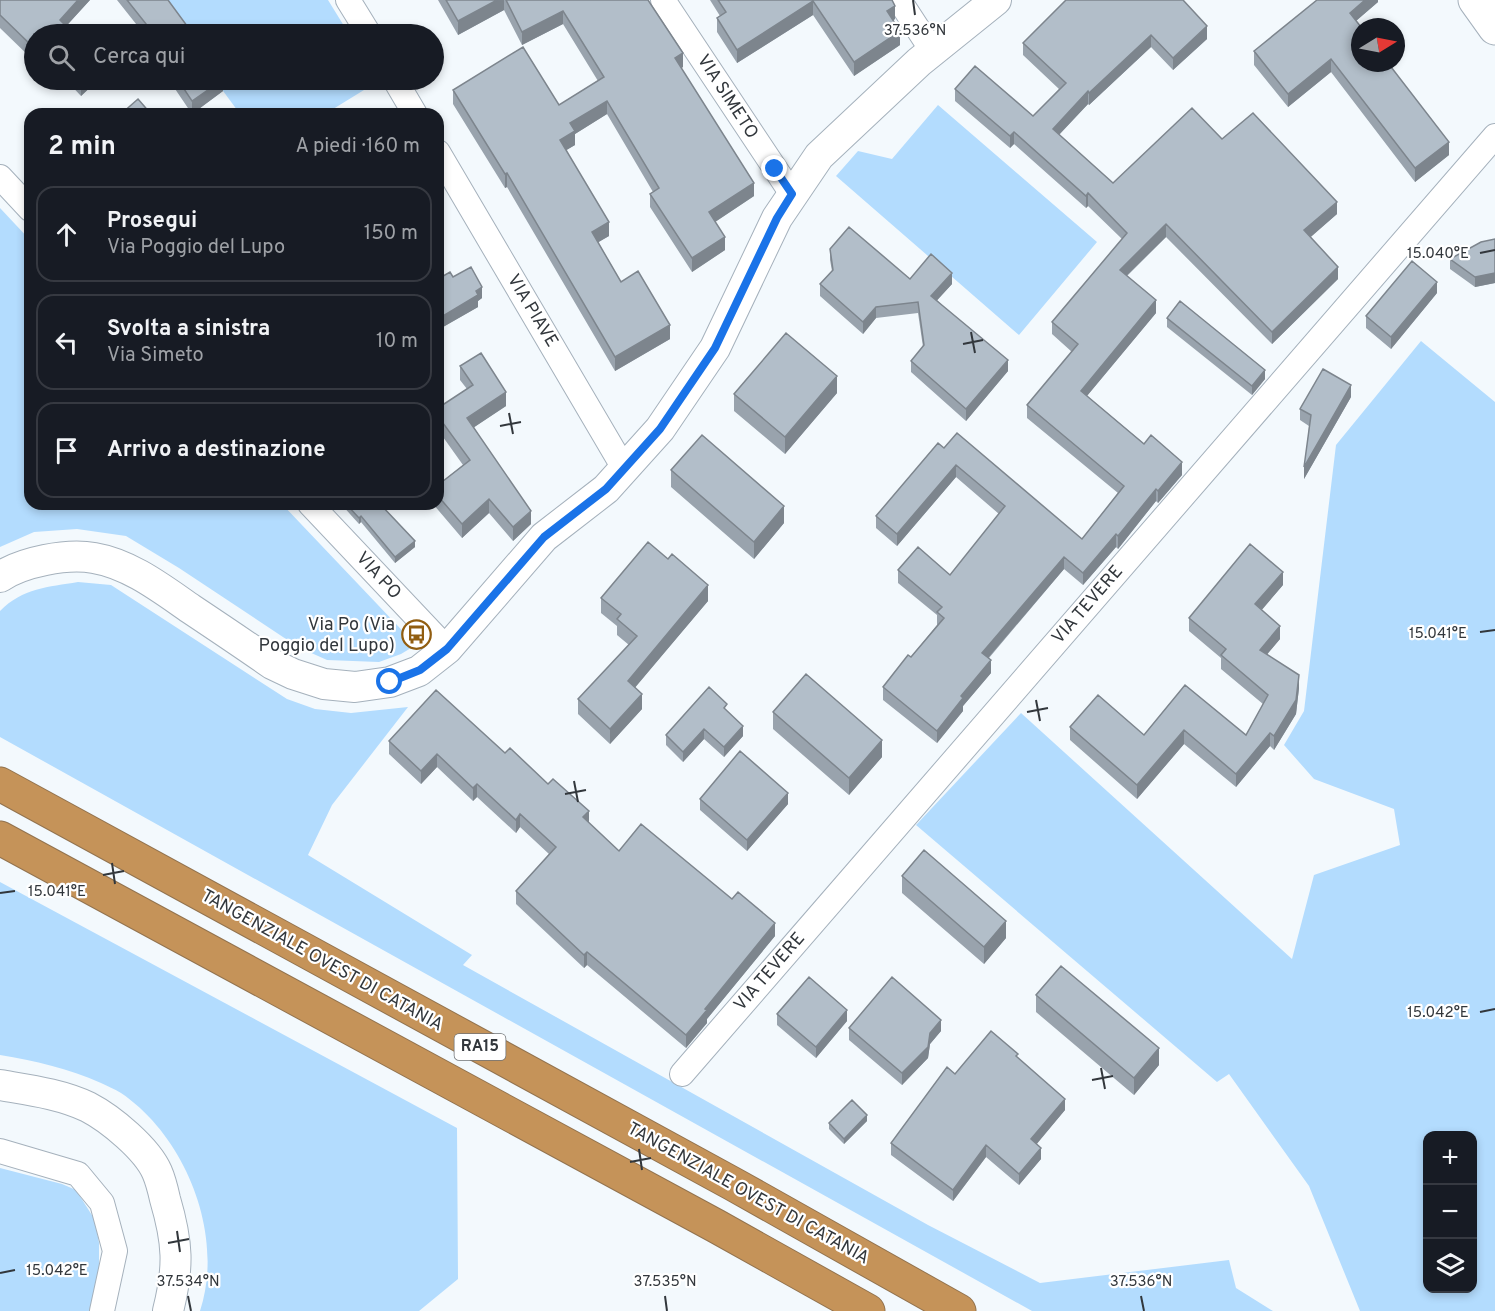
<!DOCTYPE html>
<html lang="it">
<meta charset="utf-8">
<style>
body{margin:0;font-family:Overpass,sans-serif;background:#20242c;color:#f1f3f6}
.controls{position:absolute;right:18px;bottom:18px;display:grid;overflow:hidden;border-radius:12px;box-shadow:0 3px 9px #0003}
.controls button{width:54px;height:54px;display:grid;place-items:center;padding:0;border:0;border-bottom:2px solid #363941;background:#171b24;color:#f1f3f6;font:30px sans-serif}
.compass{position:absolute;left:1351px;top:18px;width:54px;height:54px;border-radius:50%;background:#171b24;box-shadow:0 3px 9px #0003;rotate:80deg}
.stop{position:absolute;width:18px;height:18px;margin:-14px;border:4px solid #1a73e8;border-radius:50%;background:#fff}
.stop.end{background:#1a73e8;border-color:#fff;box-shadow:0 2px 6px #0008}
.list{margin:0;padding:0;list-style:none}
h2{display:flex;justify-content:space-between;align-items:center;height:78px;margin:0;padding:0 24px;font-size:26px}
h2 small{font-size:20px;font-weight:400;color:#9ea1a6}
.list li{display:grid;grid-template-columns:39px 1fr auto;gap:18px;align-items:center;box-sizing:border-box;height:96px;margin:0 12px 12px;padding:0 12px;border:2px solid #363941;border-radius:18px}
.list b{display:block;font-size:22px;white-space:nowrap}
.list p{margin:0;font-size:20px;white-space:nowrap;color:#9ea1a6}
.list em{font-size:20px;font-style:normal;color:#9ea1a6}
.icon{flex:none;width:33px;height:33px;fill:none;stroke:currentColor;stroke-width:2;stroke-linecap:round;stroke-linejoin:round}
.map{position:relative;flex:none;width:1495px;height:1311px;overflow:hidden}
.search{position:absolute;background:#171b24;box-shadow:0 3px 9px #0003;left:24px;top:24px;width:420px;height:66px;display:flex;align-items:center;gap:15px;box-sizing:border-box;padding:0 21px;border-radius:33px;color:#9ea1a6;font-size:22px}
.panel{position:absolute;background:#171b24;box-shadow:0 3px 9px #0003;left:24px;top:108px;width:420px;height:402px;border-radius:18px}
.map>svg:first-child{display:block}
.green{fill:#b3dcfe;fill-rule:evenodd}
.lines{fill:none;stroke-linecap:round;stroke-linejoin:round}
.minor-casing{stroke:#a5b1bc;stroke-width:26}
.tertiary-casing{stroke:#a5b1bc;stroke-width:32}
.secondary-casing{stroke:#a5b1bc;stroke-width:35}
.motorway-casing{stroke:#92734f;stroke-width:35}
.minor{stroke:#fff;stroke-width:24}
.tertiary{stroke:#fff;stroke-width:30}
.secondary{stroke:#fff;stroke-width:33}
.motorway{stroke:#c59359;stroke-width:33}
.wall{fill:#99a3ad}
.shaded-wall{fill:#7d858d}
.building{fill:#b2bec9;stroke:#7d858d;stroke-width:1.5}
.route{stroke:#1a73e8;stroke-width:8}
.ticks{fill:none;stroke:#32373c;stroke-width:2}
.labels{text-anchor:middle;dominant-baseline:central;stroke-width:4.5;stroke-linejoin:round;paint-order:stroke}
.shield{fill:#fff;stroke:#707376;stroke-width:1.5}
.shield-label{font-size:16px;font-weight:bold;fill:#32373c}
.street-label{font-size:18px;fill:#32373c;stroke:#fff}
.poi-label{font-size:18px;fill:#32373c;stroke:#fff;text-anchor:end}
.ticks-label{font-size:15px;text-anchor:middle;fill:#32373c;stroke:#fff;stroke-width:4.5;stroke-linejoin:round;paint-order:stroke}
</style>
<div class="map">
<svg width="1495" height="1311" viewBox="0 0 1495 1311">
<rect width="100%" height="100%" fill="#f3f9fd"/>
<path class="green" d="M 159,0 L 328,0 L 349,34 L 183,34 Z
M 215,80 L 376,80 L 377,82 L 325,114 L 240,114 Z
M 938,105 L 1097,242 L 1019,335 L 836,176 L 858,151 L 892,159 Z
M 0,208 L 30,240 L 30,504 L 282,504 L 416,645 L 401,654 L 379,662 L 327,660 L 298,647 L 179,568 L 126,536 L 77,529 L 34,532 L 0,547 Z
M 1421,341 L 1495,402 L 1495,1311 L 1360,1311 L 1309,1186 L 1229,1074 L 1217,1082 L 916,825 L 1021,713 L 1292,959 L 1314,875 L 1400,845 L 1394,809 L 1314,779 L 1284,745 L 1304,711 L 1336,445 ZM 1428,1136 L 1472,1136 L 1472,1288 L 1428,1288 Z
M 78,582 L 111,585 L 287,699 L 315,709 L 351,713 L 408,707 L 332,805 L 308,855 L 472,955 L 463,965 L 928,1225 L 1040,1283 L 1229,1260 L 1236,1288 L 1273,1311 L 1032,1311 L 0,737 L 0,611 C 23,588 48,587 78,582 Z
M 0,882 L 457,1128 L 458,1279 L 419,1311 L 200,1311 C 225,1235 186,1137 121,1093 C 115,1089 107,1086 101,1083 C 68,1068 35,1061 0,1055 Z
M 0,1168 L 62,1184 L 76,1190 L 95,1220 L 99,1243 L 99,1278 L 91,1311 L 0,1311 Z"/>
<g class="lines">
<defs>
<path id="minor" d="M 348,0 L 369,34
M 663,0 L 792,194
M 899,0 L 933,52
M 395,80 L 415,114
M 438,152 L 625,470
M 0,177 L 30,209
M 310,504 L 447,649
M 682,1074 L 1495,136
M 0,1151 L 78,1174 L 102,1203 L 115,1251 L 102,1311"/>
<path id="tertiary" d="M 0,577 C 22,562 67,553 94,558 C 130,564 162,589 191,609 C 218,627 245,645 272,664 L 293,674 L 324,684 L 355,687 L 390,682 L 419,671 L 447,649 L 544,537 L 606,489 L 660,429 L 715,348 L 777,218 L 819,156 L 919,62 L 996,0
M 0,1085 C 29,1090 61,1094 88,1107 C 111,1119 147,1149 157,1172 C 161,1181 163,1190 165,1199 C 178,1243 179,1267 168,1311"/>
<path id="secondary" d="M 1475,0 L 1495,28"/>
<path id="motorway" d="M 0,784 L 733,1184 L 959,1311
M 0,838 L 716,1226 L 868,1311"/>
</defs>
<use href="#minor" class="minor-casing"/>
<use href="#tertiary" class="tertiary-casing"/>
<use href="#secondary" class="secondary-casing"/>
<use href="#motorway" class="motorway-casing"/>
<use href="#minor" class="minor"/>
<use href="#tertiary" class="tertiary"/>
<use href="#secondary" class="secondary"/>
<use href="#motorway" class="motorway"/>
</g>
<path class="wall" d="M 0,0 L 90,0 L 66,26 L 34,34 L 33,60 L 0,28 Z
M 117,0 L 168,0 L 193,34 L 144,34 Z
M 438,0 L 648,0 L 683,67 L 681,68 L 754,196 L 715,222 L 725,250 L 692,272 L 650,207 L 650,194 L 653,192 L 607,114 L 575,134 L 575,145 L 566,150 L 609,236 L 598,242 L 621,282 L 670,339 L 615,371 L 507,187 L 505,188 L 453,104 L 453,90 L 559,105 L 598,81 L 563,24 L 522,45 L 504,10 L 458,35 Z
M 710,0 L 892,0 L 895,19 L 893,20 L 900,45 L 854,76 L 813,15 L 737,63 L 717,32 L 717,18 L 720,16 Z
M 1066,0 L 1207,39 L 1173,70 L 1151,47 L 1089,105 L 1088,104 L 1059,135 L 1113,183 L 1222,139 L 1337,214 L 1310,237 L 1338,279 L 1272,344 L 1166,237 L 1127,276 L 1156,313 L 1087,396 L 1182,475 L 1158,503 L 1156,501 L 1118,549 L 1116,547 L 1083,585 L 1064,569 L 989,658 L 991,673 L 963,706 L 963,711 L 937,743 L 883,700 L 883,687 L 911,657 L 937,625 L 937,615 L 898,583 L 898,570 L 950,575 L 999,514 L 956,477 L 897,546 L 876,528 L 876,516 L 944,448 L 1082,539 L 1118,493 L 1027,418 L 1027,405 L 1072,352 L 1052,334 L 1052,322 L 1122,239 L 1088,206 L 1086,208 L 1014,144 L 1010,148 L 955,101 L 955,89 L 1033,116 L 1059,89 L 1023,55 L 1023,43 Z
M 1378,0 L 1378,2 L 1356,21 L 1449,155 L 1415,182 L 1331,72 L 1288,107 L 1254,65 L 1254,51 Z
M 66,80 L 98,80 L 81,96 Z
M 169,80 L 223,80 L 223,91 L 192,114 Z
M 1495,239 L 1495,283 L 1475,287 L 1450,269 L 1450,259 Z
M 830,249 L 910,279 L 952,284 L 937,300 L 1008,371 L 966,421 L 911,372 L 911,361 L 923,347 L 918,313 L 876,318 L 863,334 L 820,296 L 820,284 L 832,271 L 830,260 Z
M 453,277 L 482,298 L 478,301 L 478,307 L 443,327 L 438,319 L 438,279 Z
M 1437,293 L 1391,349 L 1366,328 L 1366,316 Z
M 1167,318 L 1265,379 L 1252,395 L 1167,327 Z
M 460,366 L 506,406 L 474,427 L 531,524 L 513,541 L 489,513 L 462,538 L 433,504 L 438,504 L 438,485 L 463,465 L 443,437 L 438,441 L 438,404 L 441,406 L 467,389 L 460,380 Z
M 837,393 L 785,454 L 734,411 L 734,394 Z
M 1351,397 L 1304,479 L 1309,426 L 1300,420 L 1300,409 Z
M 671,470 L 784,523 L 754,559 L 671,487 Z
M 341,504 L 380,504 L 415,547 L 395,563 L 361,522 L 359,524 Z
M 1283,585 L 1261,610 L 1280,639 L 1267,654 L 1299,688 L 1296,714 L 1274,750 L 1270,746 L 1236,787 L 1184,744 L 1137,799 L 1070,740 L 1070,727 L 1144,735 L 1185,685 L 1246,735 L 1263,704 L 1221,669 L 1221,658 L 1189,631 L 1189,618 Z
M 601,598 L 708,601 L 635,687 L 642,709 L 610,744 L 578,714 L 578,699 L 629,645 L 617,635 L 617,626 L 601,613 Z
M 727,711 L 743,736 L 724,757 L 704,739 L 683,762 L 666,745 L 666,735 Z
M 773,712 L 882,757 L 849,795 L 773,729 Z
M 389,741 L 505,753 L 589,823 L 619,851 L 775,936 L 707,1019 L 707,1023 L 686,1048 L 587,965 L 584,968 L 516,904 L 516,891 L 549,854 L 520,827 L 516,833 L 477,797 L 473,801 L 437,767 L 421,784 L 389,754 Z
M 700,799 L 788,804 L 747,851 L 700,810 Z
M 902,876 L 1006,938 L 984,964 L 902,893 Z
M 1036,995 L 1159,1065 L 1134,1095 L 1036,1012 Z
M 777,1014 L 847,1021 L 816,1058 L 777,1025 Z
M 849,1028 L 941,1031 L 930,1044 L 928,1058 L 902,1085 L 849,1040 Z
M 1018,1058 L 1065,1110 L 1036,1144 L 1041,1159 L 1019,1185 L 986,1157 L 953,1201 L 891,1155 L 891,1143 L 955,1074 Z
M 867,1121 L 844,1144 L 829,1129 L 829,1123 Z"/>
<path class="shaded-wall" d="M 78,0 L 90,0 L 60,33 L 60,20 Z
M 497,0 L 504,0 L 504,10 L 458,35 L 458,21 Z
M 1365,0 L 1378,0 L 1378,2 L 1350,26 L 1350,13 Z
M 813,1 L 813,15 L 737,63 L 737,50 Z
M 895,6 L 895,19 L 887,25 L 887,11 Z
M 563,11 L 563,24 L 522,45 L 522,32 Z
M 1207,26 L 1207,39 L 1173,70 L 1173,58 Z
M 900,31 L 900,45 L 854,76 L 854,62 Z
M 1151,35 L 1151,47 L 1089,105 L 1089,93 Z
M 34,45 L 34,58 L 33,60 L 33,47 Z
M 683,53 L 683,67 L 675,72 L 675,58 Z
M 1331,59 L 1331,72 L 1288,107 L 1288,94 Z
M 85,80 L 98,80 L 81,96 L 81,83 Z
M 222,80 L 223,80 L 223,91 L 192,114 L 192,101 Z
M 1088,91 L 1088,104 L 1053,141 L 1053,129 Z
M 607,101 L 607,114 L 575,134 L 575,145 L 560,154 L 560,140 L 570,123 Z
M 1014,132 L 1014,144 L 1010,148 L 1010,136 Z
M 1449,142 L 1449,155 L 1415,182 L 1415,168 Z
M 507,173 L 507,187 L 505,188 L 505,174 Z
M 754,183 L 754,196 L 709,226 L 709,212 Z
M 1088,193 L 1088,206 L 1086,208 L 1086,196 Z
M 1337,202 L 1337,214 L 1304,243 L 1304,230 Z
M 609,222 L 609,236 L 592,246 L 592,232 Z
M 1166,224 L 1166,237 L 1120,282 L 1120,270 Z
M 725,237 L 725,250 L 692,272 L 692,258 Z
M 1338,267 L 1338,279 L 1272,344 L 1272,332 Z
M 952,273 L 952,284 L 931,307 L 931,296 Z
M 1495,273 L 1495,283 L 1475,287 L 1475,277 Z
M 1437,282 L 1437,293 L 1391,349 L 1391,337 Z
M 482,287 L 482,298 L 478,301 L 478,307 L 443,327 L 443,316 L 476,291 Z
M 1156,300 L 1156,313 L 1081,403 L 1081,391 Z
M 876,307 L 876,318 L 863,334 L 863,322 Z
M 670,325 L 670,339 L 615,371 L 615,357 Z
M 1008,360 L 1008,371 L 966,421 L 966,409 Z
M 1265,370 L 1265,379 L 1252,395 L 1252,386 Z
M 837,376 L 837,393 L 785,454 L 785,437 Z
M 1351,385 L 1351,397 L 1304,479 L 1304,467 Z
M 506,392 L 506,406 L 467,432 L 467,418 Z
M 443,423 L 443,437 L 438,441 L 438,427 Z
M 1182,462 L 1182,475 L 1158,503 L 1158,491 Z
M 956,465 L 956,477 L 897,546 L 897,534 Z
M 1156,489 L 1156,501 L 1118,549 L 1118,536 Z
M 489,499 L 489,513 L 462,538 L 462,524 Z
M 784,506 L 784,523 L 754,559 L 754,542 Z
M 531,511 L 531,524 L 513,541 L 513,527 Z
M 361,516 L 361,522 L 359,524 L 359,518 Z
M 1116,534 L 1116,547 L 1083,585 L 1083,573 Z
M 415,541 L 415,547 L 395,563 L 395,557 Z
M 1064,557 L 1064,569 L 982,665 L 982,653 Z
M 1283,572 L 1283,585 L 1255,618 L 1255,604 Z
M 708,585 L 708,601 L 628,696 L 628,681 Z
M 1280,626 L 1280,639 L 1260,663 L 1260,650 Z
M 991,660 L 991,673 L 963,706 L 963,711 L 937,743 L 937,731 L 961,696 Z
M 1299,675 L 1299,688 L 1296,714 L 1274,750 L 1274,736 Z
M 642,694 L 642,709 L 610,744 L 610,729 Z
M 743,726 L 743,736 L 724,757 L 724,747 Z
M 704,729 L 704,739 L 683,762 L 683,752 Z
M 1184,730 L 1184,744 L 1137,799 L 1137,785 Z
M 1270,733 L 1270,746 L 1236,787 L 1236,774 Z
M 882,740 L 882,757 L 849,795 L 849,778 Z
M 437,754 L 437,767 L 421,784 L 421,771 Z
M 477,784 L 477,797 L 473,801 L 473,788 Z
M 788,793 L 788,804 L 747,851 L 747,840 Z
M 589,811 L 589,824 L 583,817 Z
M 520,814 L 520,827 L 516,833 L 516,820 Z
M 1006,921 L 1006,938 L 984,964 L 984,947 Z
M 775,923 L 775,936 L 707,1019 L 707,1023 L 686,1048 L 686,1035 L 705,1009 Z
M 587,952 L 587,965 L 584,968 L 584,955 Z
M 847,1010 L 847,1021 L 816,1058 L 816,1047 Z
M 941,1020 L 941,1031 L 930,1044 L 928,1058 L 902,1085 L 902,1073 L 930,1033 Z
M 1159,1048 L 1159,1065 L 1134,1095 L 1134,1078 Z
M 1065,1099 L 1065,1110 L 1031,1151 L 1031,1139 Z
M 867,1115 L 867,1121 L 844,1144 L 844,1139 Z
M 986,1145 L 986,1157 L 953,1201 L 953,1190 Z
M 1041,1148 L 1041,1159 L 1019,1185 L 1019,1174 Z"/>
<path class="building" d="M 0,0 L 78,0 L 60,20 L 74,34 L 34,34 L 34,45 L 33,47 L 0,15 Z
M 127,0 L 168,0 L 193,34 L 154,34 Z
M 446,0 L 497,0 L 458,21 Z
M 506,0 L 648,0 L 683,53 L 675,58 L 754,183 L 709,212 L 725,237 L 692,258 L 650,194 L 659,188 L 607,101 L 570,123 L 575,131 L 560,140 L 609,222 L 592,232 L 621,282 L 638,271 L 670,325 L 615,357 L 507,173 L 505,174 L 453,90 L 523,47 L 559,105 L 604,77 L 563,11 L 522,32 Z
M 718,0 L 892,0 L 895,6 L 887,11 L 900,31 L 854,62 L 813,1 L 737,50 L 717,18 L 726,12 Z
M 1066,0 L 1183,0 L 1207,26 L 1173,58 L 1151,35 L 1089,93 L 1088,91 L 1053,129 L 1113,183 L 1192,108 L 1222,139 L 1253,113 L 1337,202 L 1304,230 L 1338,267 L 1272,332 L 1166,224 L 1120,270 L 1156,300 L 1081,391 L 1144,444 L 1151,435 L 1182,462 L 1158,491 L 1156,489 L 1118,536 L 1116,534 L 1083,573 L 1064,557 L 982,653 L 991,660 L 961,696 L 963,698 L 937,731 L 883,687 L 908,655 L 911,657 L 944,618 L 937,612 L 942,607 L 898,570 L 918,547 L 950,575 L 1005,506 L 956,465 L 897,534 L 876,516 L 938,443 L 944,448 L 957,433 L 1082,539 L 1124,486 L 1027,405 L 1078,344 L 1052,322 L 1127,233 L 1088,193 L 1086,196 L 1014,132 L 1010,136 L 955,89 L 975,66 L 1033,116 L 1066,83 L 1023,43 Z
M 1317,0 L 1365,0 L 1350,13 L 1361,27 L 1360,63 L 1388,63 L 1449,142 L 1415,168 L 1331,59 L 1288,94 L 1254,51 Z
M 178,80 L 222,80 L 192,101 Z
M 138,99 L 151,114 L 121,114 Z
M 116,109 L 121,114 L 111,114 Z
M 849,227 L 910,279 L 931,254 L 952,273 L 931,296 L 1008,360 L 966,409 L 911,361 L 924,345 L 918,302 L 876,307 L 863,322 L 820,284 L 833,270 L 830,249 Z
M 1495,239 L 1495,273 L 1475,277 L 1450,259 L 1481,242 Z
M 1412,261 L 1437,282 L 1391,337 L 1366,316 Z
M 471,267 L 482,287 L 476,291 L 478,295 L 443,316 L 438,308 L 438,279 L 450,272 L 453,277 Z
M 1180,301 L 1265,370 L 1252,386 L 1167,318 Z
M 786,333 L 837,376 L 785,437 L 734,394 Z
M 481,353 L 506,392 L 467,418 L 531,511 L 513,527 L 489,499 L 462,524 L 438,496 L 438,485 L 470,460 L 443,423 L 438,427 L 438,404 L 441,406 L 473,385 L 460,366 Z
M 1323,369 L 1351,385 L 1304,467 L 1311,415 L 1300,409 Z
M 702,435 L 784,506 L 754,542 L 671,470 Z
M 346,504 L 380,504 L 415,541 L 395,557 L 361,516 L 359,518 Z
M 648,542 L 668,559 L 672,554 L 708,585 L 628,681 L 642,694 L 610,729 L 578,699 L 637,636 L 617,619 L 621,614 L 601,598 Z
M 1250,544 L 1283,572 L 1255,604 L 1280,626 L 1260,650 L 1299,675 L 1296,700 L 1274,736 L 1270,733 L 1236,774 L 1184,730 L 1137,785 L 1070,727 L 1098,695 L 1144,735 L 1185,685 L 1246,735 L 1268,695 L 1221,655 L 1226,649 L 1189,618 Z
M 806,674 L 882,740 L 849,778 L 773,712 Z
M 709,687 L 727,704 L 724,708 L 743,726 L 724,747 L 704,729 L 683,752 L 666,735 Z
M 436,690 L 505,753 L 510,748 L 548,784 L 553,779 L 589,811 L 583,817 L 619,851 L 641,824 L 732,899 L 738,892 L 775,923 L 705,1009 L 707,1010 L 686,1035 L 587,952 L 584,955 L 516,891 L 556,847 L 520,814 L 516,820 L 477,784 L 473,788 L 437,754 L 421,771 L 389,741 Z
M 740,751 L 788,793 L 747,840 L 700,799 Z
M 924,850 L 1006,921 L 984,947 L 902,876 Z
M 1061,966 L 1159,1048 L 1134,1078 L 1036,995 Z
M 809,977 L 847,1010 L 816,1047 L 777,1014 Z
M 892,977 L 941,1020 L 930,1033 L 928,1047 L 902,1073 L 849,1028 Z
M 991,1031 L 1018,1054 L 1016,1056 L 1065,1099 L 1031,1139 L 1041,1148 L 1019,1174 L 986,1145 L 953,1190 L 891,1143 L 947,1067 L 955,1074 Z
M 852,1100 L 867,1115 L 844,1139 L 829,1123 Z"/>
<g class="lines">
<path class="route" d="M 390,682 L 420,670 L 447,649 L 544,537 L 606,489 L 660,429 L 715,348 L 777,218 L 792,194 L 775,169"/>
</g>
<path class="ticks" d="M 913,0 L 915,15M 1480,253 L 1495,250M 971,332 L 975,353M 963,344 L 983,340M 509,413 L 513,434M 500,426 L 521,422M 1480,632 L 1495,630M 1036,700 L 1040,721M 1027,712 L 1048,708M 574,781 L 578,802M 565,794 L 586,790M 112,863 L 115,884M 103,875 L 124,871M 0,893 L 15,891M 1480,1012 L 1495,1009M 1101,1068 L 1105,1089M 1092,1080 L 1113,1076M 639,1149 L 642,1170M 630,1162 L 651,1158M 177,1231 L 180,1252M 168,1243 L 189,1239M 0,1273 L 15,1270M 188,1296 L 191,1311M 665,1296 L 667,1311M 1141,1296 L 1144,1311"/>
<defs>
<symbol id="bus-ring" viewBox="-11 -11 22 22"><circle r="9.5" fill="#fff" stroke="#915d10" stroke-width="1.5"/><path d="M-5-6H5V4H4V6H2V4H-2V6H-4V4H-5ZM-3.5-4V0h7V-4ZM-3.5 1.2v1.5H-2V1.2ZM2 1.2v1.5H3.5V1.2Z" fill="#915d10"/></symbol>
</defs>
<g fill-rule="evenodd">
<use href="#bus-ring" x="400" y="618" width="33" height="33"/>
</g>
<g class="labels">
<rect class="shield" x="454.5" y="1034" width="51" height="26" rx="4.5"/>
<g class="shield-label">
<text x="480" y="1047">RA15</text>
</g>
<g class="street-label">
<text transform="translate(727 97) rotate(57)">VIA SIMETO</text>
<text transform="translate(532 311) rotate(59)">VIA PIAVE</text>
<text transform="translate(378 576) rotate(47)">VIA PO</text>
<text transform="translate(1088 605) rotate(-49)">VIA TEVERE</text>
<text transform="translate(322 961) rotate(29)">TANGENZIALE OVEST DI CATANIA</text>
<text transform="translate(770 972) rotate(-49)">VIA TEVERE</text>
<text transform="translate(748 1194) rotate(29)">TANGENZIALE OVEST DI CATANIA</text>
</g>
<g class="poi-label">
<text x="395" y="625">Via Po (Via<tspan x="395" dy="21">Poggio del Lupo)</tspan></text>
</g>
</g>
<g class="ticks-label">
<text x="915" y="35">37.536°N</text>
<text x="1438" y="258">15.040°E</text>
<text x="1438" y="638">15.041°E</text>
<text x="57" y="896">15.041°E</text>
<text x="1438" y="1017">15.042°E</text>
<text x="57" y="1275">15.042°E</text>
<text x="188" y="1286">37.534°N</text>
<text x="665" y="1286">37.535°N</text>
<text x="1141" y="1286">37.536°N</text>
</g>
</svg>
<div class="controls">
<button>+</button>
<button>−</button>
<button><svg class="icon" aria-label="layers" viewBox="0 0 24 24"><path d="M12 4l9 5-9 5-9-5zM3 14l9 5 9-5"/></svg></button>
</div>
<svg class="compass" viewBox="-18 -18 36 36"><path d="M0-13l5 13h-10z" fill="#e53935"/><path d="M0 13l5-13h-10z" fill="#9ea1a6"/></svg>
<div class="stop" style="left:390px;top:682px"></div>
<div class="stop end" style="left:775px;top:169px"></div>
<div class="search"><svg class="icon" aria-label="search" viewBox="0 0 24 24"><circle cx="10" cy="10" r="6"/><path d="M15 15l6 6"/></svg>Cerca qui</div>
<section class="panel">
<h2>2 min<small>A piedi · 160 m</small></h2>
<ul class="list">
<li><svg class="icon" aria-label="ahead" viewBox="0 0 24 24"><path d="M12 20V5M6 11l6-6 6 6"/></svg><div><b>Prosegui</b><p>Via Poggio del Lupo</p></div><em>150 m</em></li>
<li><svg class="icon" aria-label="left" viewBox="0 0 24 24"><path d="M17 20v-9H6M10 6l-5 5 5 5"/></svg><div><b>Svolta a sinistra</b><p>Via Simeto</p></div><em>10 m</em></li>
<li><svg class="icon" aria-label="arrive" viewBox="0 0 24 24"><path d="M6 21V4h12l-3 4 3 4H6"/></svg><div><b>Arrivo a destinazione</b></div></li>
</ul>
</section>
</div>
